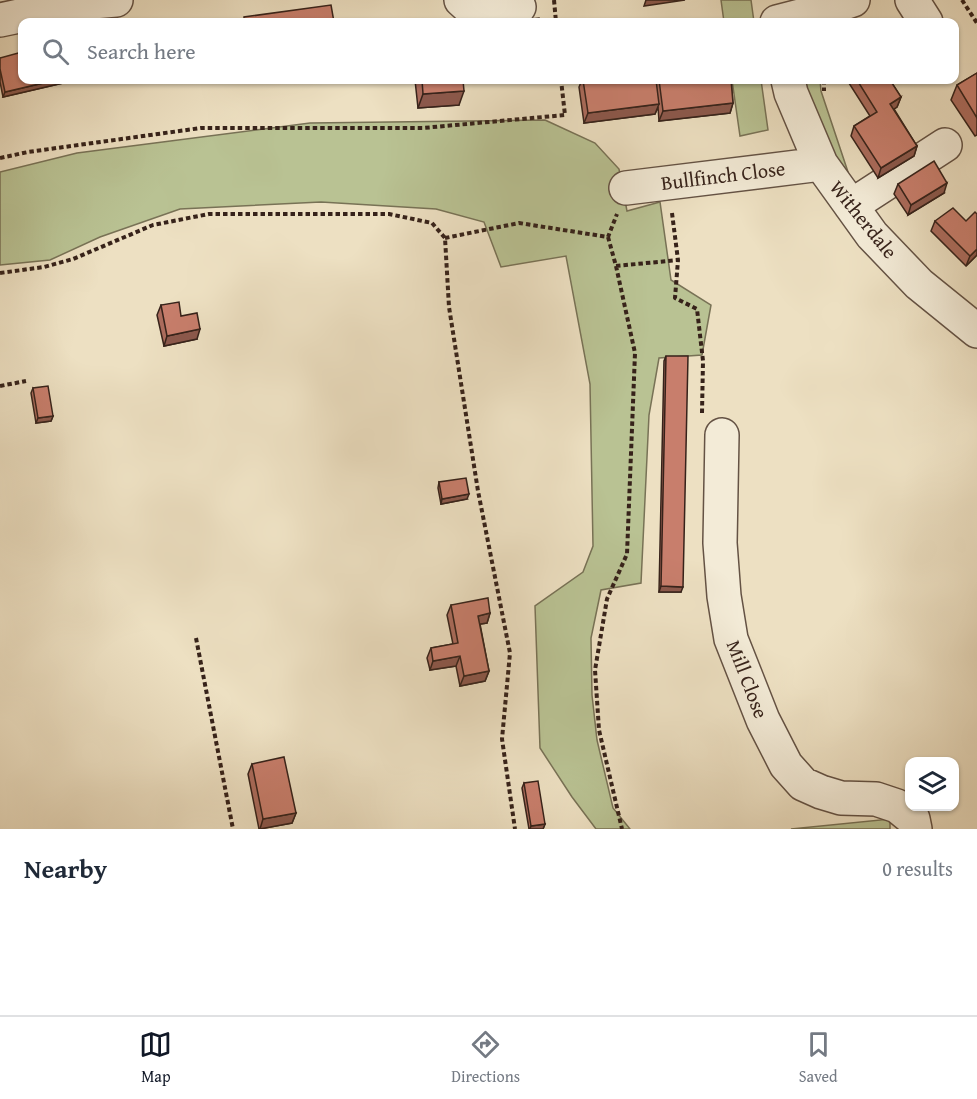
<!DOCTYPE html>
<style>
body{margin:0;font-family:"Gentium Book Plus",serif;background:#f2f2f3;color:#1f2937}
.controls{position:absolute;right:18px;bottom:18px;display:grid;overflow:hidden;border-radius:12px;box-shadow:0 2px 4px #0004}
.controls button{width:54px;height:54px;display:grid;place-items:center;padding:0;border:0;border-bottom:2px solid #e0e1e3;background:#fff;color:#1f2937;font:30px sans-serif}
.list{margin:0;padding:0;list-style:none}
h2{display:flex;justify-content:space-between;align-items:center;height:78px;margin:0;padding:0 24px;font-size:26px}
h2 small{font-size:20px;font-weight:400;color:#747a83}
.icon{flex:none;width:33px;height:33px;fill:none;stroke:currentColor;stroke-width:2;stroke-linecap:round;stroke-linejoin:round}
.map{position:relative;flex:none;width:977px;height:829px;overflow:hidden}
.search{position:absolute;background:#fff;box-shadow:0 2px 4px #0004;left:18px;right:18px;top:18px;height:66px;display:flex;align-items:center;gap:15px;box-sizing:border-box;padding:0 21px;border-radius:12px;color:#747a83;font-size:22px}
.sheet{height:186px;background:#fff}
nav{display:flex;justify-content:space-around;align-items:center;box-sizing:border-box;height:84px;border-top:2px solid #e0e1e3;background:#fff;font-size:16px;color:#747a83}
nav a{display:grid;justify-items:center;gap:3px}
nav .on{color:#111827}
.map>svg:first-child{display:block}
.green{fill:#b9c293;stroke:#787256;stroke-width:1.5}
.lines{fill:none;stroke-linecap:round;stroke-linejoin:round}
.minor-casing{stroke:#645244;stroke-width:36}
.path{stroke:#36221a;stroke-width:4;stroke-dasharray:4.5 3;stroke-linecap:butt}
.minor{stroke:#f3ebd7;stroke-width:33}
.wall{fill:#ac6c5d;stroke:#36221a;stroke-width:1.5}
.shaded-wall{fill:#8c584c;stroke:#36221a;stroke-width:1.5}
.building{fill:#c87e6c;stroke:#36221a;stroke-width:1.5}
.labels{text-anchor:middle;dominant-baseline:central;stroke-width:6;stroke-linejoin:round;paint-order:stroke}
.street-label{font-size:20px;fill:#36221a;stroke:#f3ebd7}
</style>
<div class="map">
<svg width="977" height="829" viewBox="0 0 977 829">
<rect width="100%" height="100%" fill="#ede0c2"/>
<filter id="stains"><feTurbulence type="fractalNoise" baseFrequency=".00333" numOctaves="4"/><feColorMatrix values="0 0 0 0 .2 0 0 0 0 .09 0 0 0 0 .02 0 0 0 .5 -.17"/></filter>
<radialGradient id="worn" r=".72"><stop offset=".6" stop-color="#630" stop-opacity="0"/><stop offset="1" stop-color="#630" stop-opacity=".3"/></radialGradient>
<path class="green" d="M 721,0 L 751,0 L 754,22 L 724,22 Z
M 732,80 L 761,80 L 768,130 L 740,136 Z
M 803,80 L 820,80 L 821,91 L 848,172 L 845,177 L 828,149 Z
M 545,120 L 595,143 L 619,169 L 627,211 L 660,202 L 671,280 L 711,305 L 702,355 L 659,358 L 649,415 L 641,583 L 601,590 L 591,638 L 592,695 L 597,740 L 613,808 L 630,829 L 596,829 L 572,797 L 540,748 L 535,606 L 583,572 L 593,546 L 590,384 L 566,256 L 501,267 L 484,222 L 436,209 L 321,202 L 180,209 L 100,237 L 50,260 L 0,265 L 0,172 L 77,153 L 310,123 Z
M 890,819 L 890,829 L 791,829 Z"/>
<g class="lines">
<defs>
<path id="minor" d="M 461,0 L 472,10 L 519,7
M 912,0 L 926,22
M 0,20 L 81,3 L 116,0
M 777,22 L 827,9 L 853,0
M 788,80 L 791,93 L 821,164 L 872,235 L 919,284 L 977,331
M 626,188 L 821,164
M 851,206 L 945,145
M 722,435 L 720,543 L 724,596 L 731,639 L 763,720 L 786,765 L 803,784 L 821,792 L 841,798 L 876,799 L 897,806 L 913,819 L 915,829"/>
</defs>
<use href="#minor" class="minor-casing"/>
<path class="path" d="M 554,0 L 556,22
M 962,0 L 977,23
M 824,80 L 824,91
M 0,158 L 28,152 L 201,128 L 423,128 L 565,115 L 561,80
M 672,213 L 678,260 L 675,298 L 697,309 L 703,361 L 702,413
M 608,237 L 616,266 L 635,353 L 627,554 L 607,599 L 595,670 L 599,730 L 622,829
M 445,238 L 519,223 L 608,237 L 617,214
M 616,266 L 678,260
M 0,273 L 44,267 L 73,259 L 153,225 L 209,214 L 389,214 L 432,223 L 445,238 L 449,307 L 478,491 L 510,653 L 502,739 L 515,829
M 0,386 L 26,381
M 196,638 L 233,829"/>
<use href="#minor" class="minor"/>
</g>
<path class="wall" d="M 0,58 L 22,80 L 76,80 L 3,97 L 0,82 Z
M 977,73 L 977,135 L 975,136 L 951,100 L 957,85 Z
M 415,80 L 463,80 L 459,105 L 418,108 Z
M 582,80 L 656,80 L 656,82 L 657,80 L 731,80 L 733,103 L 730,113 L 659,121 L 658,107 L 655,114 L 584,123 L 579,87 Z
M 847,80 L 890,80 L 901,97 L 897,107 L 894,109 L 917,146 L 914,156 L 878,178 L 851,136 L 854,126 L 870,116 Z
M 898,184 L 944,193 L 908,215 L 894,194 Z
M 935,221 L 977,255 L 966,266 L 931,231 Z
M 161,305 L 181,316 L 197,339 L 164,346 L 157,315 Z
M 666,356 L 681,592 L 659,592 L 664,361 Z
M 33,388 L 53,416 L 51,421 L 36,423 L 31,393 Z
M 439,482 L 467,499 L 441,504 L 438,488 Z
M 451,605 L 490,613 L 487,623 L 480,624 L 489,671 L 485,681 L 460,686 L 456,666 L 430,670 L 427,658 L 431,648 L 453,644 L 447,615 Z
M 252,764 L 296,813 L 292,823 L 259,829 L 248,774 Z
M 524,783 L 545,824 L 543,829 L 529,829 L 522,788 Z"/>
<path class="shaded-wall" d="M 646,0 L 685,0 L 644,6 Z
M 56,80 L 76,80 L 3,97 L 5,92 Z
M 364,80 L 397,80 L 363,82 Z
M 464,91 L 459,105 L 418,108 L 423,94 Z
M 901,97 L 897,107 L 887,114 L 890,104 Z
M 733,103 L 730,113 L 659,121 L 663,111 Z
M 659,104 L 655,114 L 584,123 L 588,113 Z
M 917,146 L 914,156 L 878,178 L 881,168 Z
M 947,183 L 944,193 L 908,215 L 911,205 Z
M 977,249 L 977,255 L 966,266 L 970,256 Z
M 200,329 L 197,339 L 164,346 L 167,336 Z
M 53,416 L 51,421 L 36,423 L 38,418 Z
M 469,494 L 467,499 L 441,504 L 442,499 Z
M 661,586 L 683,587 L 681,592 L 659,592 Z
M 490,613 L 487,623 L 474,625 L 478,616 Z
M 460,656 L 456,666 L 430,670 L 433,661 Z
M 489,671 L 485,681 L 460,686 L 464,676 Z
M 296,813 L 292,823 L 260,829 L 263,819 Z
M 545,824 L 543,829 L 530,829 L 531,826 Z"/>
<path class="building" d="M 331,5 L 334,22 L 244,22 L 244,17 Z
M 539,18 L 539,22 L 504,22 Z
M 134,19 L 151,20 L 151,22 L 134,22 Z
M 458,19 L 458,22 L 416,22 Z
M 22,52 L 22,80 L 56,80 L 5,92 L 0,69 L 0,58 Z
M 977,73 L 977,118 L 957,85 Z
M 422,80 L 463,80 L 464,91 L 423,94 Z
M 583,80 L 656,80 L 659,104 L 588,113 Z
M 659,80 L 731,80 L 733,103 L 663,111 Z
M 857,80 L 890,80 L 901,97 L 890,104 L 917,146 L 881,168 L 854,126 L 877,112 Z
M 934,161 L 947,183 L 911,205 L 898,184 Z
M 953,208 L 966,221 L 975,212 L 977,214 L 977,249 L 970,256 L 935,221 Z
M 179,302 L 181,316 L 197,313 L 200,329 L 167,336 L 161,305 Z
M 666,356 L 688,356 L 683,587 L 661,586 Z
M 48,386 L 53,416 L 38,418 L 33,388 Z
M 466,478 L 469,494 L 442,499 L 439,482 Z
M 488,598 L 490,613 L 478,616 L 489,671 L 464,676 L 460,656 L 433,661 L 431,648 L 458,643 L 451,605 Z
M 284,757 L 296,813 L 263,819 L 252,764 Z
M 538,781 L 545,824 L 531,826 L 524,783 Z"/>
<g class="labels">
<g class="street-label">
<text transform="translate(723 175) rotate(-7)">Bullfinch Close</text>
<text transform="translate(864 219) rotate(51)">Witherdale</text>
<text transform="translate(748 679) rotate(69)">Mill Close</text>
</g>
</g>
<rect width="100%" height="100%" filter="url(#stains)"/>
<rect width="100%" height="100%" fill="url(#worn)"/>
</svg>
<div class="controls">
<button><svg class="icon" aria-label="layers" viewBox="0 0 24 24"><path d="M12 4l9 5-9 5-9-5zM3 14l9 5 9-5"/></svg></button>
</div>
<div class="search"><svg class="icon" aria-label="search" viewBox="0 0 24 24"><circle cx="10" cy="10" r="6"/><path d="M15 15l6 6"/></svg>Search here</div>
</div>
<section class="sheet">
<h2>Nearby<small>0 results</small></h2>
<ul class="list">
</ul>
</section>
<nav>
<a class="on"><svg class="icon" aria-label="map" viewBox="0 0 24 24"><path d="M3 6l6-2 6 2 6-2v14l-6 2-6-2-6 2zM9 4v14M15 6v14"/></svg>Map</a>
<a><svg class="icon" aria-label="directions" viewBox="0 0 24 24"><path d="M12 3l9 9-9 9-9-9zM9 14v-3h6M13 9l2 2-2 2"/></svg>Directions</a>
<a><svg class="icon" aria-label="saved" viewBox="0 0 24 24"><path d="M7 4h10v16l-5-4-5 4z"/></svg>Saved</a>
</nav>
